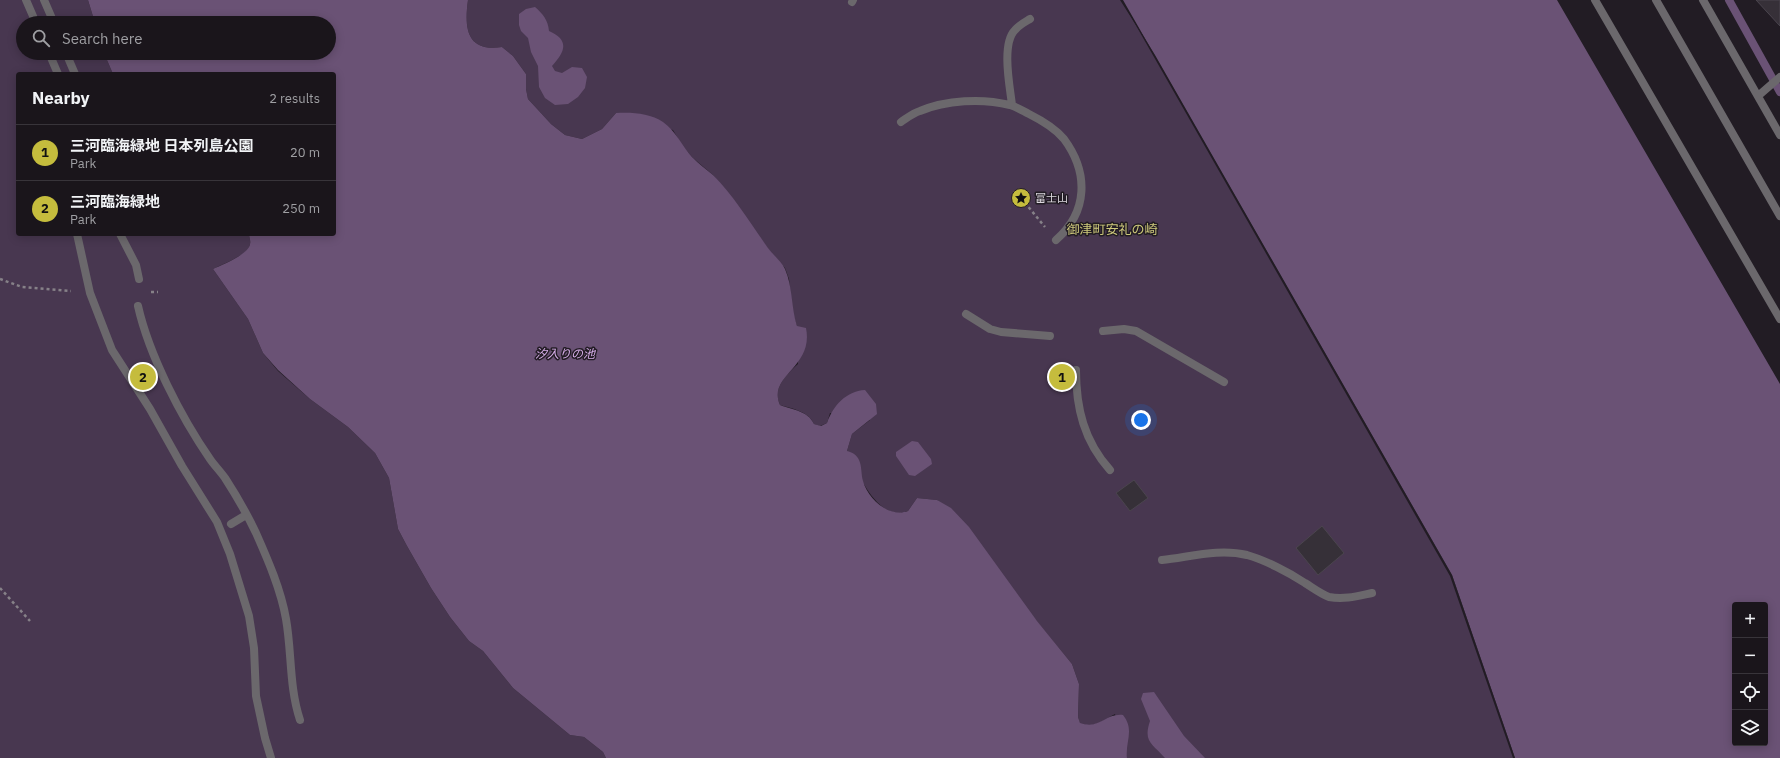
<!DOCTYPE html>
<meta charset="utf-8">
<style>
body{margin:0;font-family:"IBM Plex Sans","Noto Sans JP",sans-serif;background:#231e24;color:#f1f3f6}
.controls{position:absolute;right:12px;bottom:12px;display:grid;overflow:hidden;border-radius:4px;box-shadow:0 2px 10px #0003}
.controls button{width:36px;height:36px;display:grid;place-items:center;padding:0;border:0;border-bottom:1px solid #38343a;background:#1a151b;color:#f1f3f6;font:20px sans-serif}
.you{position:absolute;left:1141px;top:420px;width:14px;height:14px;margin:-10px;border:3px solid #fff;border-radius:50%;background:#1a73e8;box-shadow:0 0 0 6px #1a73e833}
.badge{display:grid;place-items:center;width:26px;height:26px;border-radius:50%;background:#c5bc3d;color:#111;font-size:13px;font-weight:700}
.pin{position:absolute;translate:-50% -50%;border:2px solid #fff;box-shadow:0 1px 4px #0006}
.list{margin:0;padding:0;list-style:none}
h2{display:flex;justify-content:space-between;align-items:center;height:52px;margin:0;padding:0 16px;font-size:17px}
h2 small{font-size:13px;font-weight:400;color:#9f9fa3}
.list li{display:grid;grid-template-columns:26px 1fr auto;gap:12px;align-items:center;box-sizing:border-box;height:56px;padding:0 16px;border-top:1px solid #38343a}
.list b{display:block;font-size:15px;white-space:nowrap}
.list p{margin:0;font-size:13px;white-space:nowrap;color:#9f9fa3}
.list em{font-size:13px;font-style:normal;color:#9f9fa3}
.icon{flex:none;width:22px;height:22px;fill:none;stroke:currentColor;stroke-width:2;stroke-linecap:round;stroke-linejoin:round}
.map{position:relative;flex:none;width:1780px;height:758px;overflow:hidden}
.search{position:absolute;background:#1a151b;box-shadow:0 2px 10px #0003;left:16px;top:16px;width:320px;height:44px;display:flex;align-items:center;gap:10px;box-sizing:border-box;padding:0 14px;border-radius:22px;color:#9f9fa3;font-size:15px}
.panel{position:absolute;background:#1a151b;box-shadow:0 2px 10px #0003;left:16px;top:72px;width:320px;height:164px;border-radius:4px}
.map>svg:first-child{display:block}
.green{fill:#483750}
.water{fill:#6a5275;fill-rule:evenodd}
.pier{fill:#221c24}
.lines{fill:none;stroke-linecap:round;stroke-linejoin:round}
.stream{stroke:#6a5275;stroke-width:8}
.building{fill:#363038;stroke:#4b454e}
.path{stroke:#868188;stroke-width:2.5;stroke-dasharray:3 3;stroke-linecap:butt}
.service{stroke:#6b686c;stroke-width:8}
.pedestrian{stroke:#6b686c;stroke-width:8}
.minor{stroke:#6b686c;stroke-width:8}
.labels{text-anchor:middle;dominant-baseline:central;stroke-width:3;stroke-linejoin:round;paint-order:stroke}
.poi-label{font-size:11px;fill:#dcd8de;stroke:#221c24;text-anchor:start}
.water-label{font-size:12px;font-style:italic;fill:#d7aee9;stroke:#221c24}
.quarter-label{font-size:13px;fill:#cec97b;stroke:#221c24}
</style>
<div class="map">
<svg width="1780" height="758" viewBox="0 0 1780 758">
<rect width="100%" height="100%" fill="#221c24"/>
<path class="green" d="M 0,0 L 88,0 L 95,23 L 23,23 L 23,53 L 104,53 L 113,74 L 18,74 L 18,234 L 249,234 C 249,237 251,241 250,244 C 249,255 222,264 213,269 L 248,319 L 263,353 L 278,371 L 310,399 L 348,427 L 375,453 L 389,478 L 398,529 L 407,546 L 431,588 L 450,617 L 469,641 L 483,651 L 513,688 L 570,735 L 584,737 L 603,752 L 606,758 L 0,758 Z
M 468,0 L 1120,0 L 1155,55 L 1452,575 L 1515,758 L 1127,758 L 1115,714 C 1102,721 1095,728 1080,724 L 1078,717 L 1079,684 L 1072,664 L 937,500 L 917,498 L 908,511 C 877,523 858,472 847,451 L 852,434 L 870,420 L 830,413 L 827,423 L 820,426 L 814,424 C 808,411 793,409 780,405 C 772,388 786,375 798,364 L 797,326 L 793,314 L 789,279 L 785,268 L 772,254 L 713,175 L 693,158 L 683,147 L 673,130 L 616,113 L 602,129 L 582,139 L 565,135 L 551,124 L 528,99 L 526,89 L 526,74 L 513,56 L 502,47 C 467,52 464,29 468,0 Z"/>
<path class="water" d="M 88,0 L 468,0 C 464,29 467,52 502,47 L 513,56 L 526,74 L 526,89 L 528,99 L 551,124 L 565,135 L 582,139 L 602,129 L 616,113 C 631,112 650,113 663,122 C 676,131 682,146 692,157 C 699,164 706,169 713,175 C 734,196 751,224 768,248 C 773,255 782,262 785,269 C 793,287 791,308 797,326 L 806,328 C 814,368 767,375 780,405 C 793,410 808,411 814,424 L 821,426 L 827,423 C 833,406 846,391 865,390 L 876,404 L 877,414 L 852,434 L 847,451 C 852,452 857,455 859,460 C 862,466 861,475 863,481 C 868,499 889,518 908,511 L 917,498 L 937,500 L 951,508 L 969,527 L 1037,621 L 1072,664 L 1079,684 L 1078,717 L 1080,723 C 1100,730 1105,713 1123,715 C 1135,730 1125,742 1127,758 L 606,758 L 603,752 L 584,737 L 570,735 L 513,688 L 483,651 L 469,641 L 450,617 L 431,588 L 407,546 L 398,529 L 389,478 L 375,453 L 348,427 L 310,399 L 278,370 L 263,353 L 248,319 L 213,269 C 222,265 249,254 250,244 C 251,241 249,237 249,234 L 334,234 L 334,74 L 113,74 L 104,53 L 329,53 L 329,23 L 95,23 Z
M 1123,0 L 1557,0 L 1780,384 L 1780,758 L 1515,758 L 1452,575 ZM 1735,605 L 1765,605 L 1765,743 L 1735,743 Z
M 535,7 C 543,14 548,20 549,31 C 570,40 565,52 552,66 L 555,71 L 562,73 L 572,67 L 582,68 L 587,77 L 585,88 L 578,97 L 568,104 L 555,105 L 545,98 L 539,87 L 538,66 L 531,52 L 528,38 L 521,31 L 519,25 L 519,14 L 526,9 Z
M 912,441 L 918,442 L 931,459 L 932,464 L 915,476 L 909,475 L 896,456 L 896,452 Z
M 1154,692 L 1184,736 L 1205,758 L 1165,758 C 1152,743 1143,742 1150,721 L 1141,699 L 1143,693 Z"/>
<path class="pier" d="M 1126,8 L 1155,55 L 1452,575 L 1515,758 L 1513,758 L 1450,576 Z"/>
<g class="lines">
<path class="stream" d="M 1729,0 L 1780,92"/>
</g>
<path class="building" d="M 1756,0 L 1780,0 L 1780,26 Z
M 1134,480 L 1148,498 L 1130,511 L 1116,493 Z
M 1322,526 L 1344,553 L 1318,575 L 1296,548 Z"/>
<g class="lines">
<path class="path" d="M 1021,198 L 1045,227
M 0,279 L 22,287 L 71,291
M 151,292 L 158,292
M 0,588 L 30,621"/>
<path class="service" d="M 26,0 L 36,23
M 49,53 L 58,74
M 77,234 L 90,293 L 112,350 L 150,409 L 182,466 L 217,522 L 230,554 L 249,616 L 254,648 L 256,696 L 265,738 L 271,758"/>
<path class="pedestrian" d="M 44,0 L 54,23
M 852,2 L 853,0
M 66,53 L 75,74
M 1012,105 C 1010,87 1001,44 1015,30 C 1019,25 1025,22 1030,19
M 901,122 C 907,118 913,113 920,111 C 946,100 982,98 1010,105 C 1017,107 1023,111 1029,114 C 1041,120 1055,128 1064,139 C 1089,173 1088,212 1056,240
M 120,234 L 136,265 L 139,279
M 138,306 C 149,355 181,417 210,459 C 214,465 220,471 225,478 C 236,495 247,514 256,533 C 268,560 281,590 286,619 C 292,653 289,687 300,720
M 966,314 L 990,329 L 1001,332 L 1050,336
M 1103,331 L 1124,329 L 1136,331 L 1224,382
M 1076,370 C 1076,408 1084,441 1110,470
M 231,524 L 246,515
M 1162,560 C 1190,557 1219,548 1247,555 C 1265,560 1290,573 1305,583 C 1313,588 1321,594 1329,597 C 1344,600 1358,596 1372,593"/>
<path class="minor" d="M 1595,0 L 1780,319
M 1656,0 L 1780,216
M 1703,0 L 1780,135
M 1758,96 L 1780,77"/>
</g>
<defs>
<symbol id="sight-disc" viewBox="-11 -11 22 22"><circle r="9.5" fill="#c5bc3d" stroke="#221c24"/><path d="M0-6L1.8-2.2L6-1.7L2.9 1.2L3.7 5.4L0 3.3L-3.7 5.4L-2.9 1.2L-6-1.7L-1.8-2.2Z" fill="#111"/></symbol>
</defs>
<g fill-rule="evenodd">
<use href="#sight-disc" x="1010" y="187" width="22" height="22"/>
</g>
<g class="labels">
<g class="poi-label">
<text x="1035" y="198">富士山</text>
</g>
<g class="water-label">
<text x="565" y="353">汐入りの池</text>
</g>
<g class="quarter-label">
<text x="1112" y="229">御津町安礼の崎</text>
</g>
</g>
</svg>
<div class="controls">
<button>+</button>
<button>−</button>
<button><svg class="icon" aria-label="locate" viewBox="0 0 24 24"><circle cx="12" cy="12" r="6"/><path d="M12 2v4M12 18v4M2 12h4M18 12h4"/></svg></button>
<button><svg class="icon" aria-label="layers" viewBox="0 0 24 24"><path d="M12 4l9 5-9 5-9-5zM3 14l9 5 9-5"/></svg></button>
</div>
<div class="you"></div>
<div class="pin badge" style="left:1062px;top:377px">1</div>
<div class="pin badge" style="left:143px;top:377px">2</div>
<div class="search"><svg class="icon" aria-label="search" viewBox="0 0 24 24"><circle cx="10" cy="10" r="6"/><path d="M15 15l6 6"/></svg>Search here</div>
<section class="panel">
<h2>Nearby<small>2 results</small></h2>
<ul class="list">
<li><span class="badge">1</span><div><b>三河臨海緑地 日本列島公園</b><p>Park</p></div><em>20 m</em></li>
<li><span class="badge">2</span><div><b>三河臨海緑地</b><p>Park</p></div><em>250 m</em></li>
</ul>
</section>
</div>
